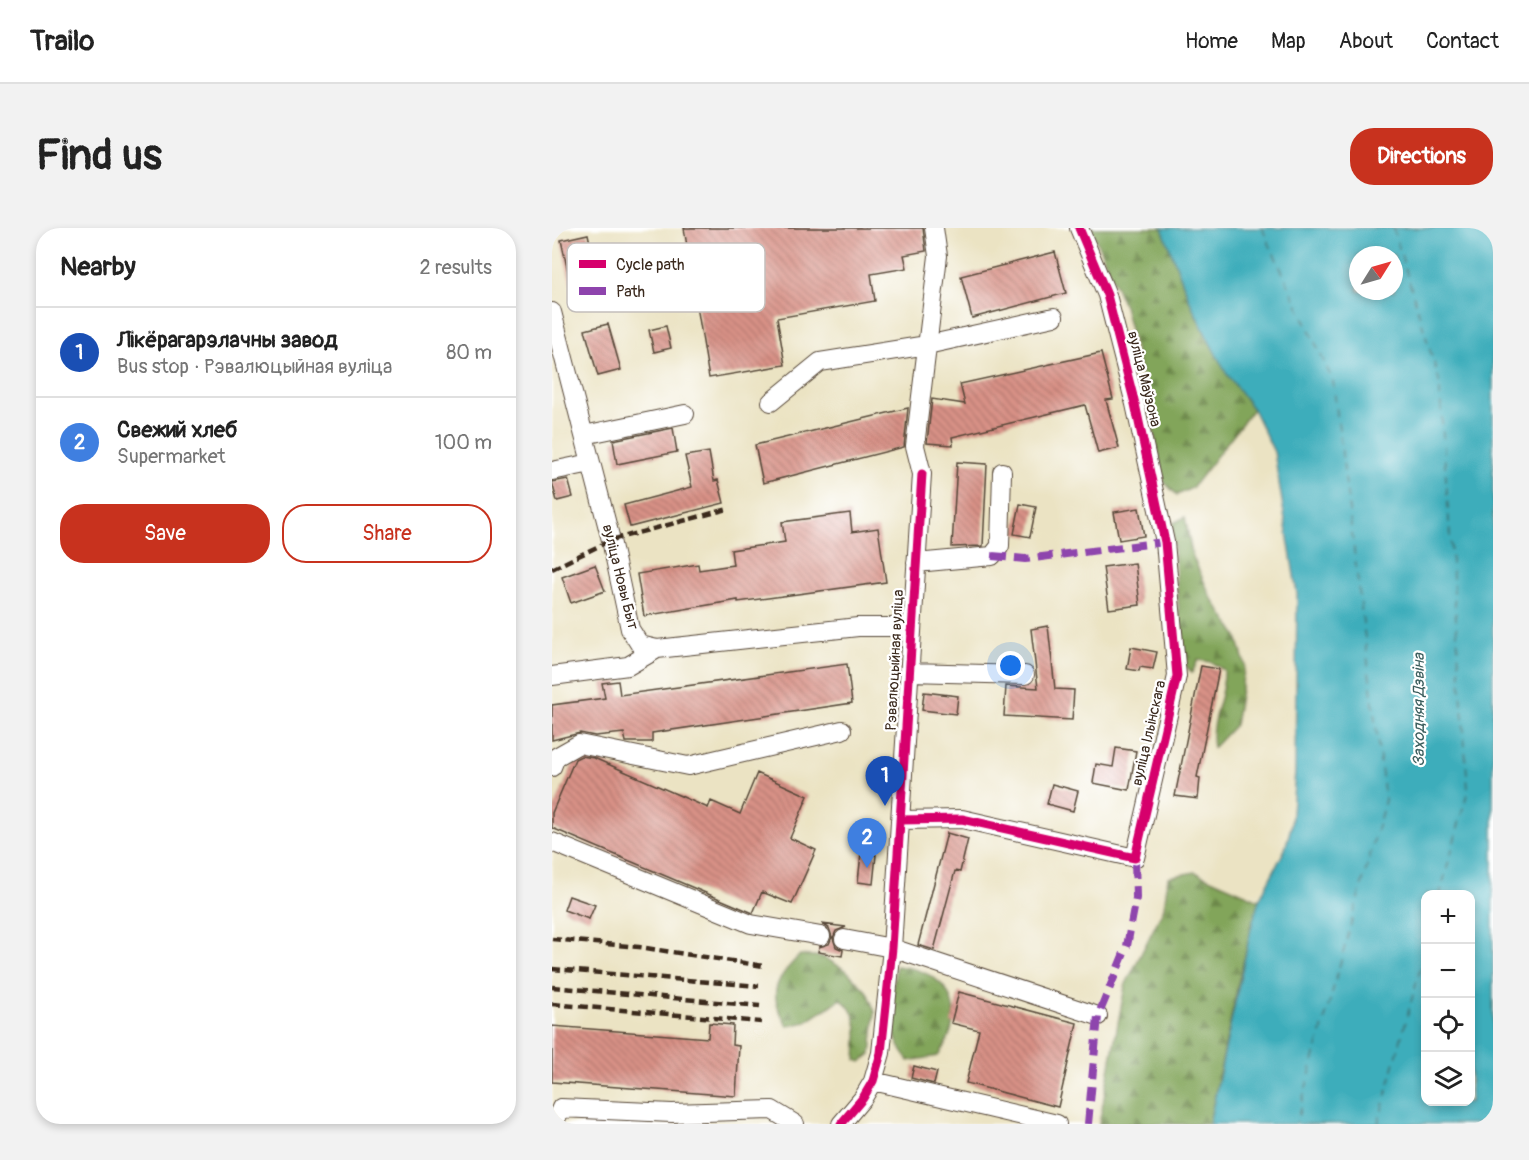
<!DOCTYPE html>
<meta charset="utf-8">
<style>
body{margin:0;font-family:Pangolin,sans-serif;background:#f2f2f2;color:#222}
.controls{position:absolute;right:18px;bottom:18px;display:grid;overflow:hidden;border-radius:12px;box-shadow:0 3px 9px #0003}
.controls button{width:54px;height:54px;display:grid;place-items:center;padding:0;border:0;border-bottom:2px solid #e0e0e0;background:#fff;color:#222;font:30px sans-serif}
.compass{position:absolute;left:797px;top:18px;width:54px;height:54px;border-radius:50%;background:#fff;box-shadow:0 3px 9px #0003;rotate:53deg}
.you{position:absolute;left:459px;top:438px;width:21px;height:21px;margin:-15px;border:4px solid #fff;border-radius:50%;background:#1a73e8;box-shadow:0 0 0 9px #1a73e833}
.badge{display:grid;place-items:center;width:39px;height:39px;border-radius:50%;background:#c8321e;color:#fff;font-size:20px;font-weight:700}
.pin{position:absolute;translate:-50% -50px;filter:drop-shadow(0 2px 3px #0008)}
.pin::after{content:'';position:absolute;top:32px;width:21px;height:18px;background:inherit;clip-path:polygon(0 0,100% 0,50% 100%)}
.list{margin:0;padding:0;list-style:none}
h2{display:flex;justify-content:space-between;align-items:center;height:78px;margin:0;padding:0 24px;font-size:26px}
h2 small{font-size:20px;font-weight:400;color:#767676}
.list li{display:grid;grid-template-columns:39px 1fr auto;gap:18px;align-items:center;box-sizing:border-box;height:90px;padding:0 24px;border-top:2px solid #e0e0e0}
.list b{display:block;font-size:22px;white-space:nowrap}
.list p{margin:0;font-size:20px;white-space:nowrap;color:#767676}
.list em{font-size:20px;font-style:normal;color:#767676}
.actions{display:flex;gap:12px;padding:18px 24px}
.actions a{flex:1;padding:14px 0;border:2px solid #c8321e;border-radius:24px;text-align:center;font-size:21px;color:#c8321e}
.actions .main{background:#c8321e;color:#fff}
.icon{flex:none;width:33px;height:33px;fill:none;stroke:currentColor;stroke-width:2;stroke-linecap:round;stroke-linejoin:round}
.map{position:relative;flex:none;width:941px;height:896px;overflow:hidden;border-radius:24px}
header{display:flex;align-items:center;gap:36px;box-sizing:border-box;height:84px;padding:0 30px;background:#fff;border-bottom:2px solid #e0e0e0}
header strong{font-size:28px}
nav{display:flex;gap:33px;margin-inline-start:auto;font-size:21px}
.intro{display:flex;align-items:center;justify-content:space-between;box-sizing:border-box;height:144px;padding:0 36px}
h1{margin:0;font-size:42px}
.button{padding:15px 27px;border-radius:24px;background:#c8321e;color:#fff;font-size:21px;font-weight:700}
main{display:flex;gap:36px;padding:0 36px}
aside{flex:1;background:#fff;border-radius:24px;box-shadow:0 3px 9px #0003}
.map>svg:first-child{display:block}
.forest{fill:url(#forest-firs);stroke:#5e683c;stroke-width:1.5}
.water{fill:#3eadbb;stroke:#3c6c6c;stroke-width:1.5;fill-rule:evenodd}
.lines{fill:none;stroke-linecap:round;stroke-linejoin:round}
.ferry{stroke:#3c5e5d;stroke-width:1.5;stroke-dasharray:8 6;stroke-linecap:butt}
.building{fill:url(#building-back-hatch)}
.minor-casing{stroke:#554637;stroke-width:20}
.minor{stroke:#fff;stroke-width:18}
.rail{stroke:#3b2a1e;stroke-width:4.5;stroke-dasharray:9 4.5;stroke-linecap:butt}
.quiet{stroke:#8e44ad;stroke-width:8;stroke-dasharray:15 8;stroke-linecap:butt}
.cycleway-casing{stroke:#fff;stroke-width:13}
.cycleway{stroke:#d6006c;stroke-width:9}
.labels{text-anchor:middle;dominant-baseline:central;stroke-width:4.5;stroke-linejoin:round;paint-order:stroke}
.street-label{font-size:15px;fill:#3b2a1e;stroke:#fff}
.water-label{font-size:16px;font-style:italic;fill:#3c5e5d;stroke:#fff}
.key{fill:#fff;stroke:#c4bfbc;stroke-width:1.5}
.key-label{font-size:16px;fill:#3b2a1e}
</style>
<header>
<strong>Trailo</strong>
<nav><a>Home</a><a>Map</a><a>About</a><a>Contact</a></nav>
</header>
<div class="intro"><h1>Find us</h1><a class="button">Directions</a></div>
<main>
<aside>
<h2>Nearby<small>2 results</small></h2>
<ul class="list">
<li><span class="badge" style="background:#1a4fb4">1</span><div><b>Лікёрагарэлачны завод</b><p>Bus stop · Рэвалюцыйная вуліца</p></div><em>80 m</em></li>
<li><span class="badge" style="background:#3f7fe0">2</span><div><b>Свежий хлеб</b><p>Supermarket</p></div><em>100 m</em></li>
</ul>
<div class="actions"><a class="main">Save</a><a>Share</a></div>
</aside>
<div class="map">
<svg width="941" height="896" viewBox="0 0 941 896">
<defs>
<pattern id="forest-firs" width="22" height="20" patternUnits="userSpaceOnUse" patternTransform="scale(1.5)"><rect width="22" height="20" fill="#82a55a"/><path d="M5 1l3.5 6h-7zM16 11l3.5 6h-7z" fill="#6c874a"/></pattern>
<pattern id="building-back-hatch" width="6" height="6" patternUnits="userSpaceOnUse" patternTransform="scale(1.5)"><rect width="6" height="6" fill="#d89186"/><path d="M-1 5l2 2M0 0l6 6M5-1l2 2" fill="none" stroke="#b0776d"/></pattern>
</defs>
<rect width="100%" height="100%" fill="#fff"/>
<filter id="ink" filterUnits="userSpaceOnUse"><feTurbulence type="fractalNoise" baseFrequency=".0167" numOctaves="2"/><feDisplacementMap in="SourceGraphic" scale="12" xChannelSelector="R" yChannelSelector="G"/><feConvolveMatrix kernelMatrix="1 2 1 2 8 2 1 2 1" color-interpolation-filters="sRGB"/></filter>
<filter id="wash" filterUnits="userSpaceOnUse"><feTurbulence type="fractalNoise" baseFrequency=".008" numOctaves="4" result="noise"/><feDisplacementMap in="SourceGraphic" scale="24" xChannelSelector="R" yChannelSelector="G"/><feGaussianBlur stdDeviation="1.35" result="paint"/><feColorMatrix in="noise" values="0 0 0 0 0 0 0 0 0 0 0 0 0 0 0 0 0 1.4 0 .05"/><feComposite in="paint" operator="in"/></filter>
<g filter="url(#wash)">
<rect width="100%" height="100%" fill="#ebe3c3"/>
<path class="forest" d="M 539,0 L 610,0 C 621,26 629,53 640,78 C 656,116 677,149 701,181 L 640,260 L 625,267 L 612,254 L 593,160 L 572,78 Z
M 633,289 L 640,327 L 659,369 L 685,408 L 693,437 L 683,497 L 661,520 C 656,493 673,470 672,442 L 659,434 L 646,432 L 640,445 L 631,434 L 620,296 Z
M 643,644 L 707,672 L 687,751 L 657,896 L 547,896 L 573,758 L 612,680 L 616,649 Z
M 248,727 L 271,729 L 294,742 L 315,764 L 323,784 L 319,826 L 309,834 L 304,832 C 305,806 310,789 289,771 L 254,794 L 236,798 C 214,766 223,752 248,727 Z
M 344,738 C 399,742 418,784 386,828 L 357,833 C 332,802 339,775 344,738 Z"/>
<path class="water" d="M 610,0 L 941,0 L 941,896 L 657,896 L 700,696 L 707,672 L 733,621 L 739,599 L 743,543 L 745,366 L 722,224 L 701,181 L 674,145 L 657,113 L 639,76 ZM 806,27 L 842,27 L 842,63 L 806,63 ZM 874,666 L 918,666 L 918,874 L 874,874 Z"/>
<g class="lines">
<path class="ferry" d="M 710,0 L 781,153 L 833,572 L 744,896
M 841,0 L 887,152 L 916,562 L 888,666
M 826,896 L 874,719"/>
</g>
<g id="blocks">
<path class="building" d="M 132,0 L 371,0 L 374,23 L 352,27 L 355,40 L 319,46 L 323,73 L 225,90 L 233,137 L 157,150 Z
M 36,6 L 46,51 L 19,57 L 9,12 Z
M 503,24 L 514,65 L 420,90 L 409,48 Z
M 56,96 L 69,142 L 46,148 L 33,102 Z
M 114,98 L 119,120 L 102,124 L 97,102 Z
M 549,125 L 561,171 L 554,172 L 567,220 L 546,225 L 533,177 L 400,209 L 401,217 L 375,215 L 380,171 L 413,176 L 408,156 Z
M 356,180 L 352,219 L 211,255 L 203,217 Z
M 121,200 L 125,224 L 65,236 L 61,212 Z
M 157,224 L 162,253 L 166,252 L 172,275 L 78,299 L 72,277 L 140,259 L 133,228 Z
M 405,234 L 435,236 L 431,318 L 400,319 Z
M 16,251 L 21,269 L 5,273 L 0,254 Z
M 468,276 L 484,279 L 478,309 L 462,306 Z
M 587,280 L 592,308 L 567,312 L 562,284 Z
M 298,285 L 300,304 L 326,300 L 334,354 L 186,374 L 186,372 L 92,388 L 85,346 L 146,336 L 147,342 L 181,337 L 179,322 L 233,314 L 230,294 Z
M 583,335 L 588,377 L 557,381 L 551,339 Z
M 43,337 L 53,363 L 19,375 L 10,349 Z
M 496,398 L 503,461 L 522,462 L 520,492 L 452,488 L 454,458 L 486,460 L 479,401 Z
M 579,419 L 605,424 L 601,441 L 588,439 L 587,443 L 575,441 Z
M 295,436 L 300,475 L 100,505 L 100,514 L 74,514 L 72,505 L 43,508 L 28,505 L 0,512 L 0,477 L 53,470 L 50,455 L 66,453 L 68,467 Z
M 649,438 L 667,441 L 645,549 L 648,550 L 646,571 L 623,568 Z
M 372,464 L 406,468 L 404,486 L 370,482 Z
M 564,520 L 584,523 L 577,562 L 541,555 L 544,536 L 561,539 Z
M 29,528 L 42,530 L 156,580 L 159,573 L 188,586 L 205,545 L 256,568 L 238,610 L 264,622 L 240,676 L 210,664 L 201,685 L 0,600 L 0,585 L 23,531 Z
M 500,556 L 526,563 L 521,583 L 495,576 Z
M 395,605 L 416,611 L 408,644 L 403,643 L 382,722 L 366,717 Z
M 309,625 L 324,627 L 321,656 L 306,654 Z
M 17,668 L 43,677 L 37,691 L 12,682 Z
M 270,696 L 294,699 L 284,703 L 281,710 L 284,719 L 291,722 L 290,728 L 266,724 L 267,719 L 277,716 L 280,709 L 277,700 Z
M 407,764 L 525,795 L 506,879 L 414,855 L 427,802 L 399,795 Z
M 157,795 L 181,797 L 180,817 L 187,818 L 184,868 L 0,854 L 0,798 L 156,810 Z
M 362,838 L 385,844 L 382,856 L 359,850 Z"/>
</g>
</g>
<g filter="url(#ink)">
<use href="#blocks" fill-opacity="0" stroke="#554637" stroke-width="1.5"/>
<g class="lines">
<defs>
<path id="minor" d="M 0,84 L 59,312 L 78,401 L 88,417 L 105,421 L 306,399 L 360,399
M 219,174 L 268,134 L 375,117 L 502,89
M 32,207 L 133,186
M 0,243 L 39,235
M 364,335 L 440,328 L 448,318 L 450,244
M 357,444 L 473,447
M 0,448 L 76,438 L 105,421
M 0,539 L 4,529 L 27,516 L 136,538 L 290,502
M 348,592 L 410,591 L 583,630 L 625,448 L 613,314 L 583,176 L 555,67 L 527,0
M 0,614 L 199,696 L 269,708
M 292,711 L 340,720 L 546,788
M 321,853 L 505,896
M 2,896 L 9,880 L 120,885 L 220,882 L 243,896
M 289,896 L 311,870 L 321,853 L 329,825 L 340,720 L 370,246 L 363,218 L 386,28 L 382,0"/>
</defs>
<use href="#minor" class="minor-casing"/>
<use href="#minor" class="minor"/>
<path class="rail" d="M 0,341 L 59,312 L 176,281
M 0,711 L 87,719 L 212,738
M 0,741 L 207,758
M 0,759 L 208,778
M 0,776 L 209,794"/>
<path class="quiet" d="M 440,328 L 473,331 L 613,314
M 536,896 L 546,788 L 575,718 L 584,670 L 583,630"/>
<defs>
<path id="cycleway" d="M 348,592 L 410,591 L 583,630 L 625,448 L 613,314 L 583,176 L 555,67 L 527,0
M 289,896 L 311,870 L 321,853 L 329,825 L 340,720 L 370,246"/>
</defs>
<use href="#cycleway" class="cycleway-casing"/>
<use href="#cycleway" class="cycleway"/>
</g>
</g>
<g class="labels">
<g class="street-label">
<text transform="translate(592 151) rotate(76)">вуліца Маўзона</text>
<text transform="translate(68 349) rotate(76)">вуліца Новы Быт</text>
<text transform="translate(343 432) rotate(-87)">Рэвалюцыйная вуліца</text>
<text transform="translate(597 505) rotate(-77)">вуліца Ільінскага</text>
</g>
<g class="water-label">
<text transform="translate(867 482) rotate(-90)">Заходняя Дзвіна</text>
</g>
</g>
<rect x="15" y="15" width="198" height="69" rx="9" class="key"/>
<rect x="27" y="32" width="27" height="8" fill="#d6006c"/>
<rect x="27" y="59" width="27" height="8" fill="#8e44ad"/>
<g class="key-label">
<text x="64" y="42">Cycle path</text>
<text x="64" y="69">Path</text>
</g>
</svg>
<div class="controls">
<button>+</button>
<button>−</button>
<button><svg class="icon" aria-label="locate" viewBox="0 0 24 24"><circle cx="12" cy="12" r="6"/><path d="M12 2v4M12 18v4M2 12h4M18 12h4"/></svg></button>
<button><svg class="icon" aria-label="layers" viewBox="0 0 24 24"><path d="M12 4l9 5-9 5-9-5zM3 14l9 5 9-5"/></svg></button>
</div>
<svg class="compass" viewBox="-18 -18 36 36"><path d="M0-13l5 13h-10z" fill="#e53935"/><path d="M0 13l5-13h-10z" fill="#767676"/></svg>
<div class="you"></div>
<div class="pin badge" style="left:333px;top:578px;background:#1a4fb4">1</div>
<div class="pin badge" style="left:315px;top:640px;background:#3f7fe0">2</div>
</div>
</main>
